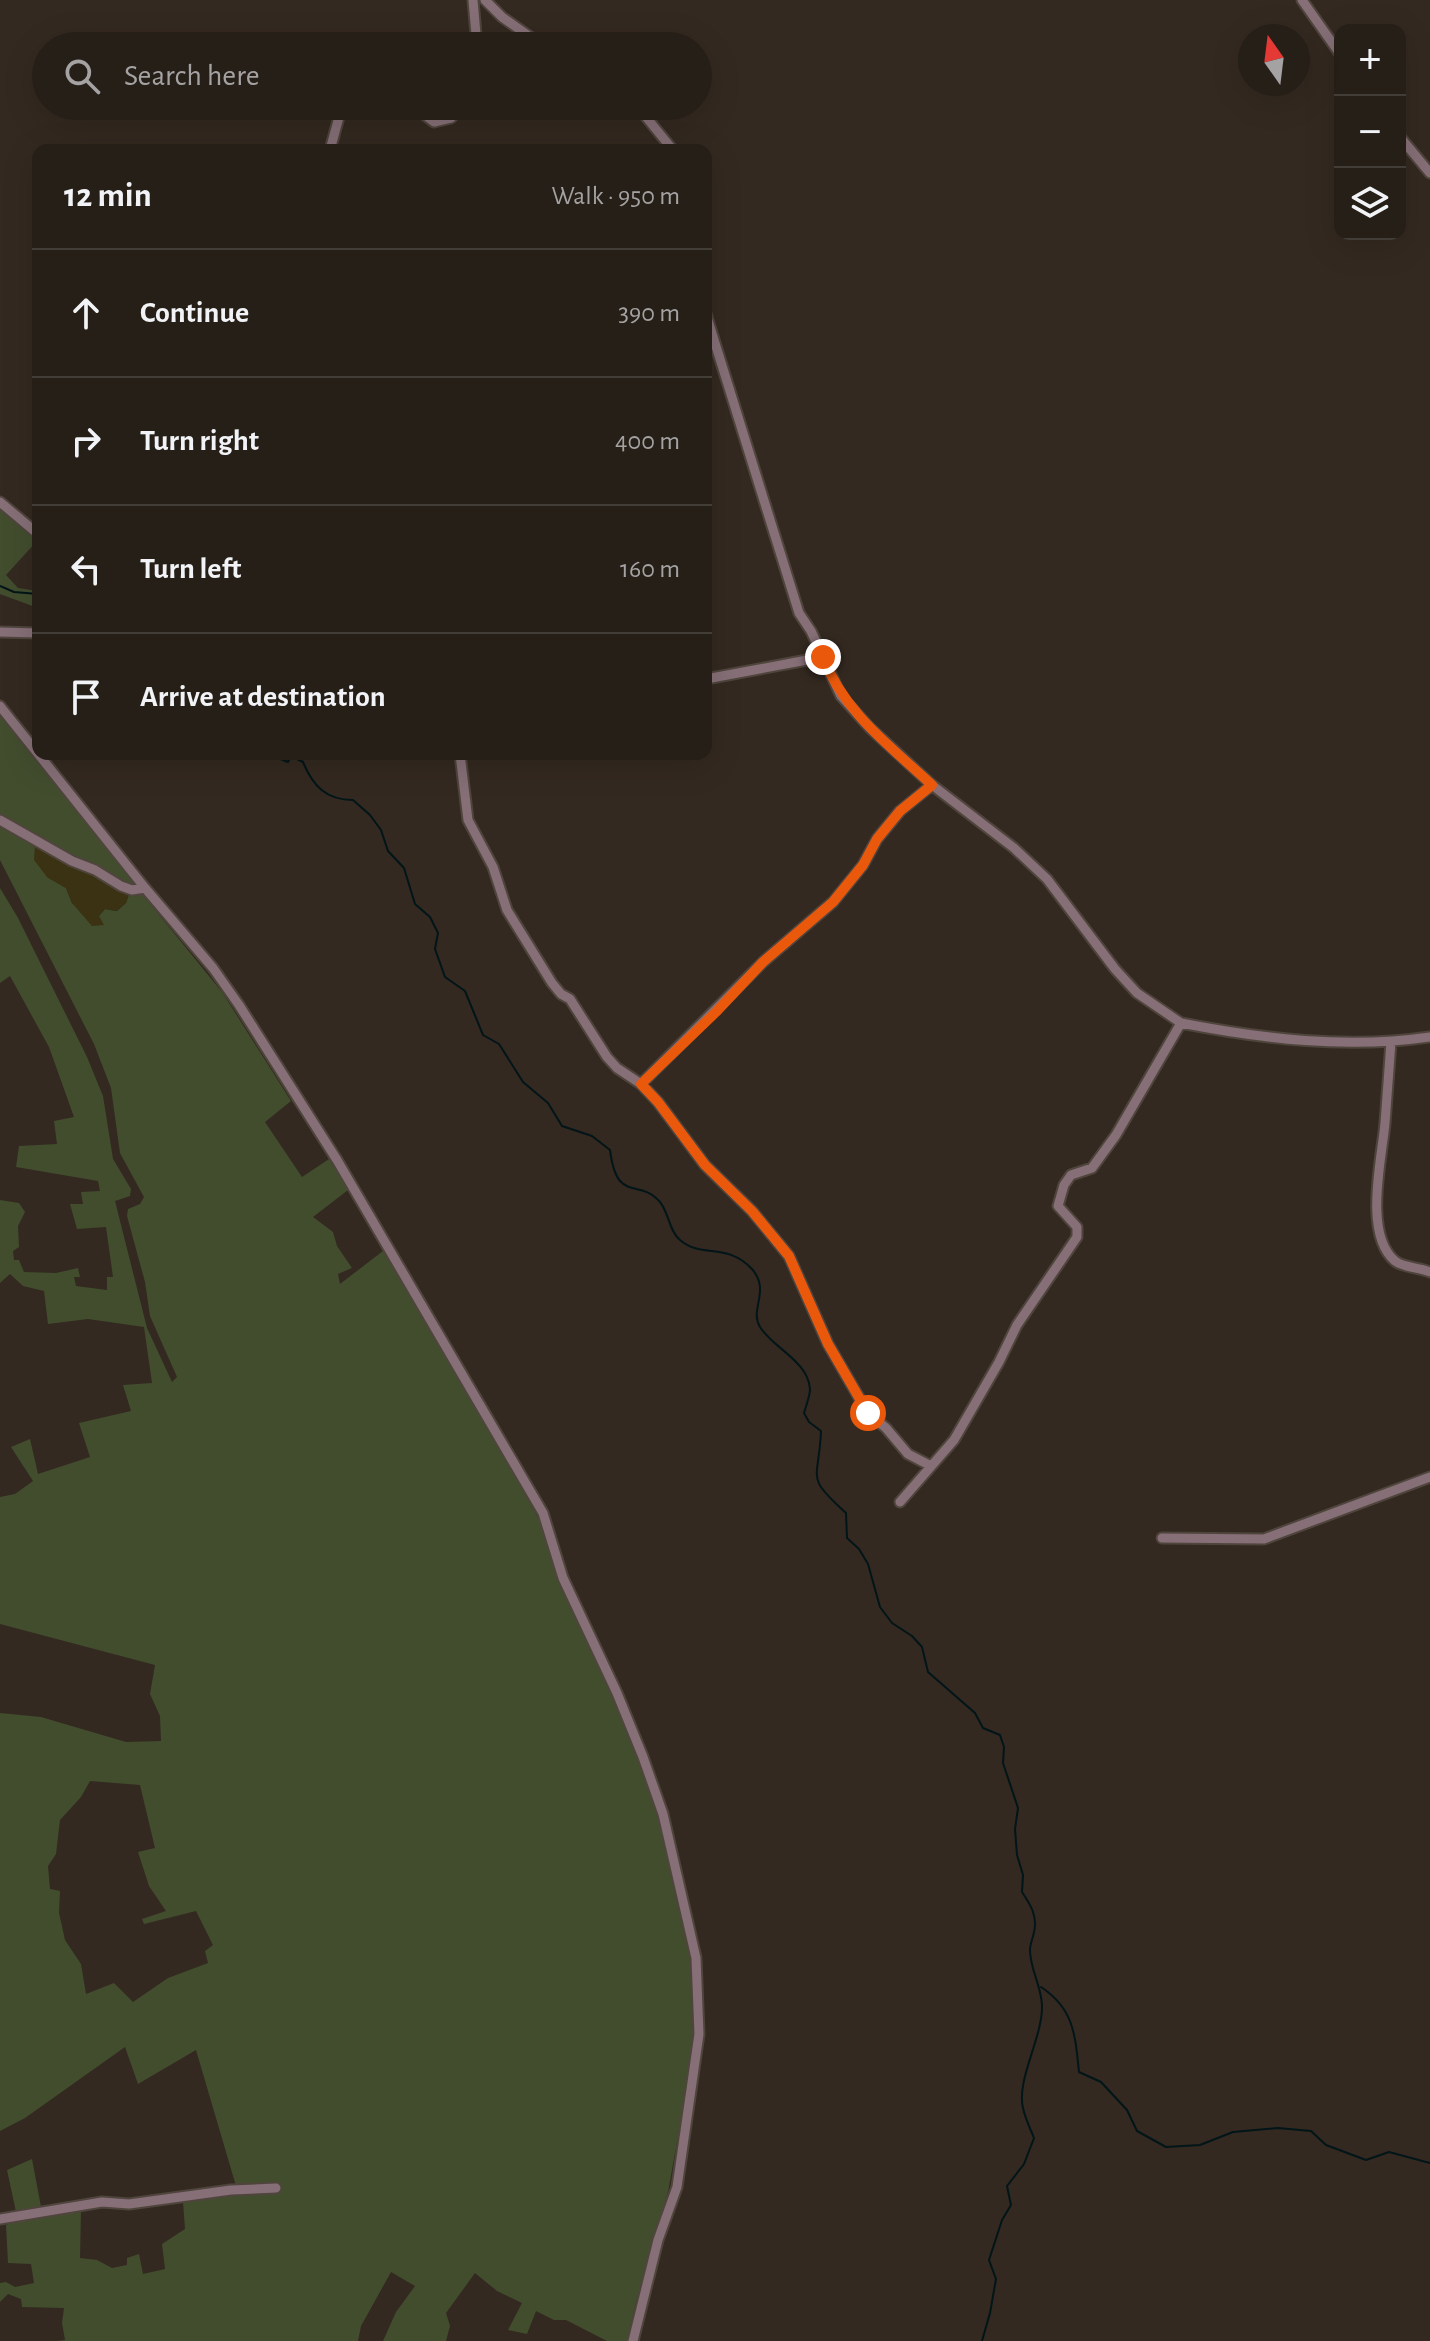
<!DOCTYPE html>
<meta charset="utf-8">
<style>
body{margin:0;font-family:"Alegreya Sans",sans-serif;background:#2e2721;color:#f1f3f6}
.controls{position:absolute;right:24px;top:24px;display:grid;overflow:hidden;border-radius:16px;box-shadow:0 8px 32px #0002}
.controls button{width:72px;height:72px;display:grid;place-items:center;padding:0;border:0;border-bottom:2px solid #423d37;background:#261f18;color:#f1f3f6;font:40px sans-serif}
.compass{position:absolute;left:1238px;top:24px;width:72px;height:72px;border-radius:50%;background:#261f18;box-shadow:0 8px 32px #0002;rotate:346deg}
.stop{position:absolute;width:24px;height:24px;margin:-18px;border:6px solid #ea580c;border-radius:50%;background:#fff}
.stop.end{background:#ea580c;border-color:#fff;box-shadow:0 2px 8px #0008}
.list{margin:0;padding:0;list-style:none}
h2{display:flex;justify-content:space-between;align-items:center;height:104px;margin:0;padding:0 32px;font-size:34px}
h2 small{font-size:26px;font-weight:400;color:#a4a2a2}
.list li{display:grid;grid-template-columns:52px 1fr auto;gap:24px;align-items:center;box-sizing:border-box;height:128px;padding:0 32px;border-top:2px solid #423d37}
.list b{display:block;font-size:30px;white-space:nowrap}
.list em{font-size:26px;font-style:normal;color:#a4a2a2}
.icon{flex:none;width:44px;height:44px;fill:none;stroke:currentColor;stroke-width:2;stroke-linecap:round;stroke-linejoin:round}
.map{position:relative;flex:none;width:1430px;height:2341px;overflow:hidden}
.search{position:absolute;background:#261f18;box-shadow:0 8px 32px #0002;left:32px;top:32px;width:680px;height:88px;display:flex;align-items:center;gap:20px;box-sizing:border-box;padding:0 28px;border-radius:44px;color:#a4a2a2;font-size:30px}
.panel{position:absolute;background:#261f18;box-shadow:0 8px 32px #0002;left:32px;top:144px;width:680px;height:616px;border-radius:16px}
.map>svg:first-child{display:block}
.green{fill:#424d2e;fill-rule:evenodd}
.sand{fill:#3a3212}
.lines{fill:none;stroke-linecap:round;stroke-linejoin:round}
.stream{stroke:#021518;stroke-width:2}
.minor-casing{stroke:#4f453d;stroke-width:13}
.minor{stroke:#866f77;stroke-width:9}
.route{stroke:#ea580c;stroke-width:10}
</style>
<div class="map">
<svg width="1430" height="2341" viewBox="0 0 1430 2341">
<rect width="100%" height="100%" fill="#332920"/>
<path class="green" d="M 0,509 L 37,541 L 6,575 L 18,588 L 38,591 L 38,608 L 0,594 Z
M 0,715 L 138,886 L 133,887 L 75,859 L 17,823 L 0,816 Z
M 0,826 L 35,845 L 47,877 L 66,888 L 72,903 L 99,916 L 105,909 L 117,911 L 126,903 L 129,894 L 143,895 L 222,992 L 291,1101 L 265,1122 L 302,1177 L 329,1159 L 348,1190 L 313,1217 L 333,1232 L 337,1246 L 352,1268 L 338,1274 L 340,1284 L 383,1251 L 517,1478 L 550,1540 L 599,1650 L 662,1816 L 689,1927 L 696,2009 L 687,2087 L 668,2192 L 636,2302 L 627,2341 L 607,2341 L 566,2320 L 554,2320 L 536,2311 L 527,2334 L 508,2330 L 522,2303 L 497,2291 L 475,2273 L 446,2313 L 450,2326 L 446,2341 L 383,2341 L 396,2312 L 415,2286 L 391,2272 L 361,2326 L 358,2341 L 58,2341 L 65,2340 L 62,2323 L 64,2308 L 22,2307 L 21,2299 L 8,2294 L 0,2302 L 0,2283 L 6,2282 L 15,2287 L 34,2283 L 31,2264 L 8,2263 L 6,2225 L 31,2217 L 81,2210 L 80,2258 L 97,2260 L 112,2268 L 127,2265 L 127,2258 L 139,2254 L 143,2274 L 165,2269 L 162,2244 L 185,2229 L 183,2202 L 241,2192 L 279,2190 L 277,2184 L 236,2186 L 196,2050 L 138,2084 L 125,2047 L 25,2118 L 0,2131 L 0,1713 L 41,1717 L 126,1742 L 161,1741 L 160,1716 L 150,1694 L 155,1665 L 0,1624 L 0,1497 L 15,1494 L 33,1481 L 11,1447 L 30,1439 L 38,1474 L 90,1457 L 79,1423 L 131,1411 L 123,1385 L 152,1383 L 144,1327 L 88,1319 L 48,1324 L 44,1291 L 23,1286 L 10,1274 L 0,1283 L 0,1200 L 19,1203 L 25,1212 L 18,1226 L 19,1247 L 13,1251 L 14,1260 L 19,1260 L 24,1272 L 56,1273 L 78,1268 L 80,1277 L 74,1277 L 76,1286 L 107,1290 L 107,1277 L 113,1277 L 106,1227 L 77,1229 L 70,1204 L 83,1204 L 81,1192 L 100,1191 L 98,1181 L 16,1167 L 19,1146 L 57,1144 L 54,1121 L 74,1117 L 49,1047 L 10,976 L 0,983 L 0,888 L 18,918 L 87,1057 L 103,1096 L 113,1159 L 131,1189 L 130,1196 L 115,1201 L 147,1328 L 172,1382 L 177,1377 L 150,1316 L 145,1282 L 127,1216 L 128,1209 L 140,1204 L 144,1197 L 120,1153 L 111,1088 L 94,1044 L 0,860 ZM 90,1781 L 140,1785 L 155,1848 L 138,1852 L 149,1886 L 166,1911 L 142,1919 L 144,1924 L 196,1911 L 213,1945 L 205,1951 L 208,1963 L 168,1978 L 133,2002 L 114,1983 L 86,1994 L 81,1964 L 65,1940 L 59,1913 L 60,1891 L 50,1889 L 48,1866 L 56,1854 L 60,1820 L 81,1797 Z
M 32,2159 L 41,2207 L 16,2212 L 7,2170 Z"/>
<path class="sand" d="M 35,845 L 94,873 L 109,885 L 129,894 L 126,903 L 116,911 L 105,909 L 99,916 L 104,925 L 92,926 L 72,903 L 66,888 L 47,877 L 34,860 Z"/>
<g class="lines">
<path class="stream" d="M 0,586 L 14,592 L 38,594
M 268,754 L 288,762 L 291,756 L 303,762 C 313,786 326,800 353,800 L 370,815 L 381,830 L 388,851 L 404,868 L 415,904 L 430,917 L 438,933 L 435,949 L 445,977 L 465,991 L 483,1035 L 499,1044 L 523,1082 L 548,1103 L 562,1126 L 592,1136 L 610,1150 C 617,1205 639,1177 660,1202 C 669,1213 669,1231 680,1240 C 702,1259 727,1242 752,1269 C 771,1291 749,1309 760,1327 C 773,1348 808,1361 810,1389 C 810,1396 806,1406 804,1413 L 809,1422 L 821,1431 C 819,1482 804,1475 846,1513 L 847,1538 L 859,1549 L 868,1564 L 880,1607 L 892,1623 L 912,1636 L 922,1647 L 928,1672 L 975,1713 L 983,1728 L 1000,1735 L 1004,1747 L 1003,1763 L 1018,1808 L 1015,1829 L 1017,1855 L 1023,1875 L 1022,1892 C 1030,1904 1038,1916 1034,1932 C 1033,1938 1030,1944 1030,1950 C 1030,1969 1041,1985 1042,2005 C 1043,2037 1016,2080 1023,2108 C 1025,2118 1030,2128 1034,2138 L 1024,2164 L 1007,2186 L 1011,2205 L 1002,2220 L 989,2260 L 996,2279 L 990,2313 L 982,2341
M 1041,1987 C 1074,2009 1075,2034 1079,2072 L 1101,2082 L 1127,2110 L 1137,2131 L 1166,2147 L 1200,2145 L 1233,2132 L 1278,2128 L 1311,2131 L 1326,2145 L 1366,2160 L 1389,2152 L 1430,2163"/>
<defs>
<path id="minor" d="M 473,0 L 477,46
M 485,0 L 502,17 L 543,46
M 1302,0 L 1340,54
M 413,106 L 434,122 L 451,118 L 463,106
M 637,106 L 673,150
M 1400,137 L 1430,173
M 330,150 L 342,106
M 706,314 L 799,613 L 811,631 L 841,696 L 870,728 L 932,785 L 1014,848 L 1047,879 L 1115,969 L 1137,993 L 1181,1023 C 1263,1039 1347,1049 1430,1037
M 0,502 L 38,534
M 0,632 L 38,633
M 706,679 L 823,657
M 0,706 L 145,888 L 213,968 L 239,1005 L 337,1160 L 543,1513 L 563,1578 L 617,1693 L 643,1757 L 663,1814 L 696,1958 L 699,2034 L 677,2187 L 658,2240 L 633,2341
M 460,754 L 468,820 L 493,867 L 507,910 L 552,983 L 561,994 L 570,999 L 607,1057 L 617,1068 L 641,1084 L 658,1102 L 705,1165 L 752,1211 L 789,1256 L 828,1344 L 868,1413 L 886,1428 L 908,1454 L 931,1466
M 0,820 L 72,861 L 95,870 L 121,886 L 132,890 L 145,888
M 1391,1042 C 1389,1069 1387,1096 1385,1123 C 1382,1158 1363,1234 1395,1261 C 1404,1268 1419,1267 1430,1272
M 641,1084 L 763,962 L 833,902 L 863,865 L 877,839 L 900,811 L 932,785
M 900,1502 L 954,1440 L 999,1362 L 1017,1325 L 1077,1237 L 1077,1227 L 1058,1206 L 1064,1185 L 1071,1175 L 1092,1168 L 1116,1135 L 1181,1023
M 1162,1538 L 1264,1539 L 1430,1477
M 0,2219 L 102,2202 L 129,2204 L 231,2190 L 276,2188"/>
</defs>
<use href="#minor" class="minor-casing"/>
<use href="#minor" class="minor"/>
</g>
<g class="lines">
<path class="route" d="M 823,657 C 843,711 890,746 932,785 L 900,811 L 877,839 L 863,865 L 833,902 L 763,962 L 716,1012 L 641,1084 L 658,1102 L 705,1165 L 752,1211 L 789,1256 L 828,1344 L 868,1413"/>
</g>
</svg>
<div class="controls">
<button>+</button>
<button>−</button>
<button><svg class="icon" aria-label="layers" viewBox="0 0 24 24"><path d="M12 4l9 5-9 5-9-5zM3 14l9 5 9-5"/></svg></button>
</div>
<svg class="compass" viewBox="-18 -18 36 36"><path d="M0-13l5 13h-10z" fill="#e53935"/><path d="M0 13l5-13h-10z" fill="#a4a2a2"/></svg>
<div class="stop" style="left:868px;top:1413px"></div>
<div class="stop end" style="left:823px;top:657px"></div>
<div class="search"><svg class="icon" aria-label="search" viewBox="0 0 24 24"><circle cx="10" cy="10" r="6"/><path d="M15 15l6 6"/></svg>Search here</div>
<section class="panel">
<h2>12 min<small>Walk · 950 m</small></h2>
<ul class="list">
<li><svg class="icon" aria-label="ahead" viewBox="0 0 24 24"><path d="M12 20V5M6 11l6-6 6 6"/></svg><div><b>Continue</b></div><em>390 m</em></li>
<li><svg class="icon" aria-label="right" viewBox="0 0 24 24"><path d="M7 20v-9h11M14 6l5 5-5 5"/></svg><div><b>Turn right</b></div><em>400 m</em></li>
<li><svg class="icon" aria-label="left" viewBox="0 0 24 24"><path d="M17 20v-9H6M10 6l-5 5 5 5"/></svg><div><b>Turn left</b></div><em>160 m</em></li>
<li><svg class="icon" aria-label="arrive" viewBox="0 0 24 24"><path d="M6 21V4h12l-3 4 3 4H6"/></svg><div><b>Arrive at destination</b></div></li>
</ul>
</section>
</div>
